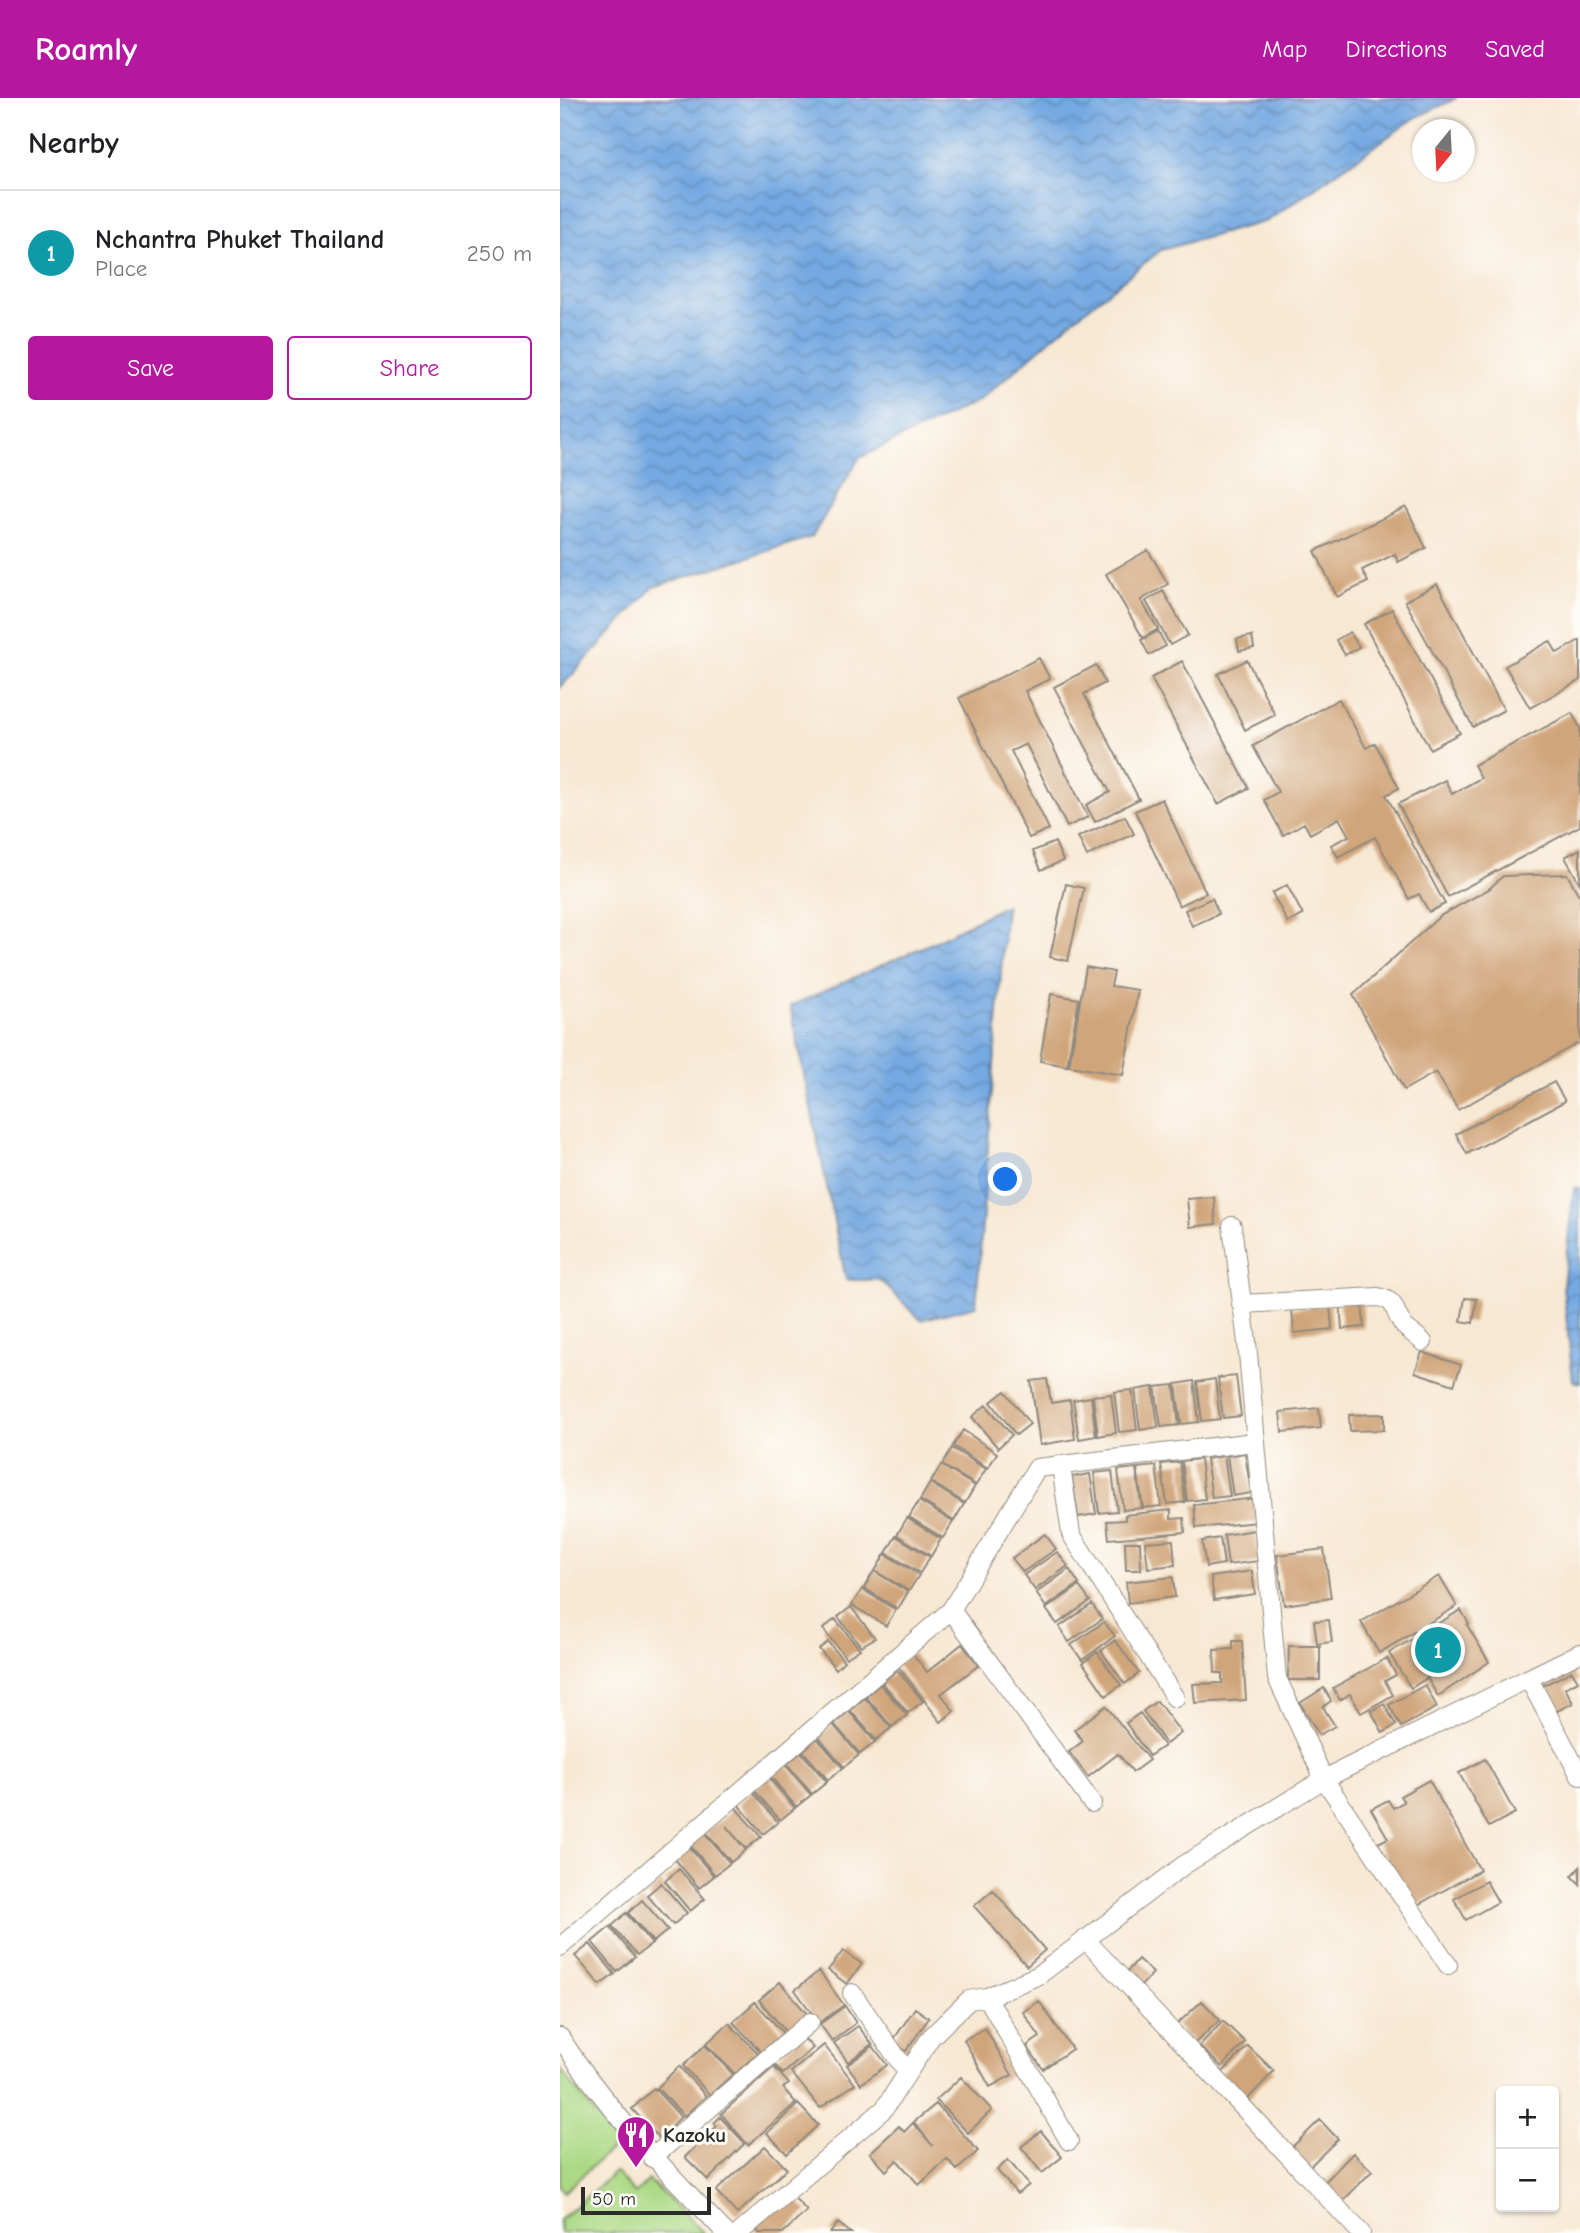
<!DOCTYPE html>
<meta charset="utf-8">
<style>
body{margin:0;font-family:"Comic Neue",sans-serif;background:#f2f2f2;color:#202124}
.controls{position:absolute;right:21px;bottom:21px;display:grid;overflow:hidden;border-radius:7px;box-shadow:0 2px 5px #0004}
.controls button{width:63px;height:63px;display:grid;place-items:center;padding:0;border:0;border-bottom:2px solid #e0e0e0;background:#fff;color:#202124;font:35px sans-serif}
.compass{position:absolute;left:852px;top:21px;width:63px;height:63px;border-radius:50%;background:#fff;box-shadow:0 2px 5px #0004;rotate:198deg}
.scale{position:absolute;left:21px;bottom:18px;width:130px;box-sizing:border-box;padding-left:7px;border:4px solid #2b2b2b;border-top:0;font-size:19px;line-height:24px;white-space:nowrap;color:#2b2b2b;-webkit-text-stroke:5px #fdfcf7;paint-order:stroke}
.you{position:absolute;left:446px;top:1082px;width:24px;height:24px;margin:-18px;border:5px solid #fff;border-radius:50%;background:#1a73e8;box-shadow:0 0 0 10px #1a73e833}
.badge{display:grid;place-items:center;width:46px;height:46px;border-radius:50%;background:#b5179e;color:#fff;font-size:23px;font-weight:700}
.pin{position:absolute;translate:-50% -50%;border:4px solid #fff;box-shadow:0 2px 7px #0006}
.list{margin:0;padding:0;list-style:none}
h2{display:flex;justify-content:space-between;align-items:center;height:91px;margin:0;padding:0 28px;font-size:30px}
h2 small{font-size:23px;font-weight:400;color:#757577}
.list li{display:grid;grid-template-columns:46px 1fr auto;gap:21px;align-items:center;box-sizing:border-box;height:126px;padding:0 28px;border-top:2px solid #e0e0e0}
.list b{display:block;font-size:26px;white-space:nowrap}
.list p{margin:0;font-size:23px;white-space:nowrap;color:#757577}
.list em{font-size:23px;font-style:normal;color:#757577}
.actions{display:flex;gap:14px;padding:21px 28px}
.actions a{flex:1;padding:16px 0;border:2px solid #b5179e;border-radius:7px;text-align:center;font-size:24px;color:#b5179e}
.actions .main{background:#b5179e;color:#fff}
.map{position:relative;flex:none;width:1020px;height:2135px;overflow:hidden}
header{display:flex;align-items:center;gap:42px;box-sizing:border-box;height:98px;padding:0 35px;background:#b5179e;color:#fff}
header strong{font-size:33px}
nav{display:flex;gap:38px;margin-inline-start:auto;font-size:24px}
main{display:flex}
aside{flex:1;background:#fff}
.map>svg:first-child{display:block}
.garden{fill:#acd985;stroke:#6c8258;stroke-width:2}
.water{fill:url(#water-waves);stroke:#506a86;stroke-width:2}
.building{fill:#d0a57a}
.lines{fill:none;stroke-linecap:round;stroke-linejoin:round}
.street-casing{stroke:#918a7f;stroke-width:20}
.street{stroke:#fff;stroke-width:18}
.labels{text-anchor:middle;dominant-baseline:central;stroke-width:6;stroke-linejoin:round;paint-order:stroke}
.poi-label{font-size:21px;font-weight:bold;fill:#2b2b2b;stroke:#fdfcf7;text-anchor:start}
</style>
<header>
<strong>Roamly</strong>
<nav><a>Map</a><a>Directions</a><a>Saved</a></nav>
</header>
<main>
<aside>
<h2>Nearby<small></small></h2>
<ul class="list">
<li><span class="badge" style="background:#0f9aa8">1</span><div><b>Nchantra Phuket Thailand</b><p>Place</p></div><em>250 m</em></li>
</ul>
<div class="actions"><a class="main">Save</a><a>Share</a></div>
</aside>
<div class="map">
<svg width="1020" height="2135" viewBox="0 0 1020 2135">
<defs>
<pattern id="water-waves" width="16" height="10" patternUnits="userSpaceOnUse" patternTransform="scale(1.75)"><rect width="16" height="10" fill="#75a9e2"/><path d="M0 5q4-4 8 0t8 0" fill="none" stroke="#608ab7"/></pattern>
</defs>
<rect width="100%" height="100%" fill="#fdfcf7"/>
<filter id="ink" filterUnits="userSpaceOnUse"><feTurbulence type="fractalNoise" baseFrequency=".0143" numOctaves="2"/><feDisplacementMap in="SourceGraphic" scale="14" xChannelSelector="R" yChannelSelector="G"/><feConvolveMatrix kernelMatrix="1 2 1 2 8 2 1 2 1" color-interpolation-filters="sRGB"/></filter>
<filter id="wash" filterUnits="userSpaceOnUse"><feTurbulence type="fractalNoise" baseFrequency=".00686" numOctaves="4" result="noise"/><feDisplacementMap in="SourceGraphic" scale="28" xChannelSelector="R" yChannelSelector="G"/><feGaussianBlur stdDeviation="1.57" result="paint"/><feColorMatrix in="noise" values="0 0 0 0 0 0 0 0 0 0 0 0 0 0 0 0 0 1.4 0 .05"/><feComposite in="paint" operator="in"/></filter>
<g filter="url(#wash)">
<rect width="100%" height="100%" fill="#f7e8d3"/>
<path class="garden" d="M 0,1971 L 58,2045 L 4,2094 L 0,2089 Z
M 55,2074 L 75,2096 L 89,2082 L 144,2135 L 0,2135 L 0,2122 Z"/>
<path class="water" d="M 0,0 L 897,0 L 855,20 L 707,123 L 601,152 L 508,226 L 421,302 L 299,360 L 252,439 L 93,489 L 0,590 Z
M 446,807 L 416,1208 L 361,1222 L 320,1182 L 286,1182 L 230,908 L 374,844 Z
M 1014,1090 L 1020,1090 L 1020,1285 L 1013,1283 L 1003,1188 Z"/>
<g id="blocks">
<path class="building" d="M 846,409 L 866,450 L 838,464 L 835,456 L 802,472 L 808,484 L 777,499 L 755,453 Z
M 588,452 L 608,486 L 581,502 L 598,531 L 583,540 L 546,476 Z
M 877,486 L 944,612 L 913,629 L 845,503 Z
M 603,493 L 628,537 L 610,547 L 586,503 Z
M 832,511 L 900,635 L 870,651 L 804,526 Z
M 598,533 L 606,548 L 589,557 L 581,542 Z
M 790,534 L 799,549 L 785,557 L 776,542 Z
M 692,538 L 694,550 L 679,553 L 677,541 Z
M 1020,542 L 1020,582 L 970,610 L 945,568 L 990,543 L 997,555 Z
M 479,560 L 490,581 L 465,593 L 528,719 L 507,729 L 466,646 L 451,653 L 489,731 L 469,740 L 399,600 Z
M 687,562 L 715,617 L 685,632 L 658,576 Z
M 622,563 L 689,690 L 658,706 L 591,580 Z
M 536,567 L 545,585 L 524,596 L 579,701 L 535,724 L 526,707 L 550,694 L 494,589 Z
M 779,601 L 806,650 L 815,645 L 839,690 L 826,697 L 885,806 L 869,814 L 859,796 L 849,801 L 815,739 L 778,759 L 771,747 L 789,738 L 779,720 L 750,736 L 744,725 L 723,737 L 704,702 L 718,694 L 693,648 Z
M 1012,615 L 1020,630 L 1020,728 L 888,799 L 838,706 L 885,682 L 892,696 L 921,680 L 914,667 Z
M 602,701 L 646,795 L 619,808 L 575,713 Z
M 565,718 L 574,736 L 527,758 L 518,739 Z
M 495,744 L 503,763 L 481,772 L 473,753 Z
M 1020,751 L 1020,786 L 1005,759 Z
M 1007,776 L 1020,799 L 1020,944 L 898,1012 L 876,974 L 844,992 L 793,897 L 880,818 L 929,791 L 943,778 Z
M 506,786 L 524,790 L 508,863 L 490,859 Z
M 727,787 L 743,817 L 728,825 L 712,795 Z
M 652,800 L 659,816 L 632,828 L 625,812 Z
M 526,869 L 554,874 L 551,888 L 578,892 L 563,977 L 509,968 Z
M 491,896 L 519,901 L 507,968 L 480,963 Z
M 994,984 L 1005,1003 L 907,1056 L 896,1036 Z
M 654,1099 L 656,1126 L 630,1129 L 627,1101 Z
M 905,1200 L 917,1201 L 913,1225 L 901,1223 Z
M 802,1202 L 804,1229 L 782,1231 L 780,1204 Z
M 770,1207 L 772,1231 L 734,1235 L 732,1211 Z
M 862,1254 L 901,1267 L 894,1287 L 855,1274 Z
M 676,1278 L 681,1318 L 663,1320 L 658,1280 Z
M 487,1281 L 491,1305 L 510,1302 L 515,1341 L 480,1347 L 471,1283 Z
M 655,1281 L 660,1321 L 642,1323 L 637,1284 Z
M 634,1283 L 639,1324 L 621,1326 L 616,1286 Z
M 614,1287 L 619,1327 L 601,1329 L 595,1289 Z
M 593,1289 L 598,1329 L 580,1332 L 575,1292 Z
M 572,1292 L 577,1332 L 559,1334 L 554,1294 Z
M 445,1293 L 470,1326 L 456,1337 L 431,1304 Z
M 551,1296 L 556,1335 L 538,1338 L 533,1298 Z
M 531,1299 L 536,1338 L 519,1341 L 513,1302 Z
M 426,1307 L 452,1337 L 438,1350 L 412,1319 Z
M 759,1310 L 761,1330 L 722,1334 L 720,1314 Z
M 824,1316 L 824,1332 L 790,1333 L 789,1317 Z
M 403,1332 L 437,1355 L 428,1370 L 393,1348 Z
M 392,1350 L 426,1371 L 416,1387 L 382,1367 Z
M 685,1355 L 691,1395 L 673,1398 L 667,1358 Z
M 664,1358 L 670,1398 L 652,1400 L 646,1361 Z
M 640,1361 L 645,1401 L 627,1403 L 622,1363 Z
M 620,1364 L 625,1404 L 607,1406 L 601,1366 Z
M 381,1367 L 415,1388 L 405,1405 L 371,1384 Z
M 596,1368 L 601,1408 L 583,1410 L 577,1370 Z
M 576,1370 L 582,1410 L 563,1412 L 558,1372 Z
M 552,1373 L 557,1413 L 539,1415 L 534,1375 Z
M 530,1376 L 536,1416 L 518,1419 L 512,1379 Z
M 370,1385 L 404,1406 L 394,1423 L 360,1402 Z
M 696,1400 L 698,1424 L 636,1430 L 634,1407 Z
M 359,1403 L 393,1424 L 383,1440 L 349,1419 Z
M 611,1412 L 611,1421 L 624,1420 L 625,1434 L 549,1441 L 547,1423 L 565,1422 L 565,1417 Z
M 347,1420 L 381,1441 L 371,1458 L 337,1437 Z
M 695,1432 L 699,1463 L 668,1467 L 664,1437 Z
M 485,1436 L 496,1451 L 463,1474 L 452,1460 Z
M 336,1438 L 370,1459 L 360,1475 L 326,1455 Z
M 660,1440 L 664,1466 L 646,1469 L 642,1443 Z
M 613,1442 L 615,1467 L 588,1470 L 585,1444 Z
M 565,1444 L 580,1444 L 581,1472 L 566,1472 Z
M 764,1451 L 771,1500 L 724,1507 L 717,1457 Z
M 497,1454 L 508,1468 L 475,1492 L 464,1477 Z
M 325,1456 L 359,1477 L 349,1493 L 315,1473 Z
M 509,1471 L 519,1486 L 486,1509 L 476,1495 Z
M 314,1473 L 348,1494 L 338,1511 L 304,1490 Z
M 692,1473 L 695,1496 L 654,1502 L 651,1479 Z
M 879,1478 L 897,1508 L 819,1555 L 801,1524 Z
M 613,1479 L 615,1499 L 568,1505 L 566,1484 Z
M 519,1488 L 530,1503 L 497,1526 L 486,1511 Z
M 302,1491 L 336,1512 L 326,1528 L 292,1507 Z
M 532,1506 L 542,1521 L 509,1544 L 499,1529 Z
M 291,1509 L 315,1540 L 301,1548 L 278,1519 Z
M 901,1512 L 909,1526 L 907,1527 L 929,1564 L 878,1598 L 867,1580 L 851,1590 L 829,1555 Z
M 275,1521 L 300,1551 L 286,1560 L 263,1531 Z
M 769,1522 L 772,1544 L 757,1546 L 754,1523 Z
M 544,1524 L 555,1538 L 522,1562 L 511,1547 Z
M 555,1542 L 579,1575 L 565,1586 L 541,1553 Z
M 673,1543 L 682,1543 L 686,1602 L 635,1605 L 633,1586 L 662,1585 L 662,1575 L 655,1575 L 654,1552 L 673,1551 Z
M 268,1544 L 284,1563 L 276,1571 L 259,1551 Z
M 402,1546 L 419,1567 L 381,1596 L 394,1613 L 381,1624 L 337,1567 L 352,1555 L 367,1574 Z
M 729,1548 L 760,1548 L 760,1582 L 728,1582 Z
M 537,1554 L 561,1587 L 546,1598 L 523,1565 Z
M 827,1560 L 836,1577 L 825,1583 L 833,1597 L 801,1615 L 790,1596 L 780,1602 L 773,1590 Z
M 337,1572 L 363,1603 L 348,1615 L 322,1585 Z
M 1012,1573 L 1018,1583 L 1005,1590 L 1013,1605 L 995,1614 L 982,1588 Z
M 320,1586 L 347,1617 L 332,1629 L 306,1599 Z
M 865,1587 L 877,1609 L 841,1629 L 829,1607 Z
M 764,1590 L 771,1603 L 763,1609 L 775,1628 L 759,1637 L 740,1605 Z
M 305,1600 L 331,1630 L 316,1642 L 290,1612 Z
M 597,1603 L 621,1635 L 606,1646 L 583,1613 Z
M 824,1606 L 836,1627 L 823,1635 L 811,1613 Z
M 546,1608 L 589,1662 L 573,1674 L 558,1656 L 528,1679 L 509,1654 L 523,1643 L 514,1632 Z
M 289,1613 L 315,1644 L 300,1656 L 274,1626 Z
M 580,1615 L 604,1648 L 589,1658 L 566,1625 Z
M 273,1626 L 299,1657 L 284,1669 L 259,1639 Z
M 257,1640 L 283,1670 L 268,1682 L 243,1653 Z
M 241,1654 L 267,1684 L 252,1696 L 227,1666 Z
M 925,1661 L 955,1715 L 929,1729 L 899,1675 Z
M 225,1666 L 251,1697 L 236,1709 L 211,1679 Z
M 209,1680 L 235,1710 L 220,1722 L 194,1692 Z
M 869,1682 L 920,1772 L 854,1809 L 818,1745 L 828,1740 L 811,1711 L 828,1702 L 833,1710 L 844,1704 L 840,1698 Z
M 192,1693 L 218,1724 L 203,1736 L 178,1706 Z
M 175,1709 L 201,1739 L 186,1751 L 166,1728 L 186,1752 L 171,1764 L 146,1735 Z
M 144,1735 L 170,1765 L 155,1777 L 130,1747 Z
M 128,1748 L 154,1778 L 139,1790 L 114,1760 Z
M 1020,1769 L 1020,1786 L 1012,1778 Z
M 119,1771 L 145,1801 L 130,1813 L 105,1783 Z
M 926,1783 L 938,1804 L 906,1822 L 894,1801 Z
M 101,1785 L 127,1815 L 113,1827 L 87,1797 Z
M 433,1792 L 485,1852 L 467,1868 L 414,1808 Z
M 82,1802 L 108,1832 L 93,1844 L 68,1815 Z
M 66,1815 L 92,1846 L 77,1857 L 52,1828 Z
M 50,1829 L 75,1859 L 57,1874 L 32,1844 Z
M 30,1846 L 55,1876 L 40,1887 L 15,1858 Z
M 283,1853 L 302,1866 L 287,1886 L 268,1872 Z
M 578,1861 L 593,1875 L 580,1889 L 565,1876 Z
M 259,1873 L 284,1907 L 259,1925 L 235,1892 Z
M 220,1884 L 247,1916 L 226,1934 L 199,1902 Z
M 479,1903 L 512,1951 L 483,1971 L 467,1948 L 480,1939 L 463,1914 Z
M 642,1903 L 660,1922 L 634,1946 L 616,1927 Z
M 195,1904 L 223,1935 L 201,1954 L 173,1924 Z
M 285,1908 L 296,1925 L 272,1943 L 260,1926 Z
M 355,1910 L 369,1920 L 346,1953 L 332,1944 Z
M 663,1923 L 685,1944 L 662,1969 L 639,1948 Z
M 169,1925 L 198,1955 L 175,1976 L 146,1946 Z
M 298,1928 L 312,1946 L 288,1964 L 274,1945 Z
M 425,1930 L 452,1977 L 430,1989 L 404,1942 Z
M 242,1938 L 253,1950 L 223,1976 L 212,1964 Z
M 145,1947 L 173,1976 L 150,1997 L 123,1968 Z
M 264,1947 L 295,1986 L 260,2010 L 231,1974 Z
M 313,1948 L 327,1967 L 301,1986 L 287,1967 Z
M 688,1948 L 714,1973 L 685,2004 L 658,1979 Z
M 119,1968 L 146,1998 L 124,2018 L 97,1990 Z
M 214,1969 L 229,1986 L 223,1990 L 236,2005 L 188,2047 L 161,2016 Z
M 401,1979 L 432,2012 L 408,2035 L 376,2002 Z
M 94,1990 L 121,2019 L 99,2040 L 72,2011 Z
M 238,2006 L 258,2027 L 227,2056 L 207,2035 Z
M 376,2006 L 418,2053 L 397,2072 L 387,2061 L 359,2087 L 337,2062 L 326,2073 L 310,2055 L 339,2028 L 344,2034 L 353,2025 L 373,2048 L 354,2024 Z
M 160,2019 L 185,2045 L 148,2082 L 125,2059 L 157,2028 L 154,2025 Z
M 760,2022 L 778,2041 L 746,2072 L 728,2053 Z
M 481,2033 L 502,2059 L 482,2075 L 461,2049 Z
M 205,2048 L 227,2071 L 177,2116 L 156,2093 Z
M 793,2055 L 812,2073 L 780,2106 L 761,2088 Z
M 448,2062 L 469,2087 L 457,2096 L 437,2072 Z
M 230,2095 L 247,2113 L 223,2135 L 199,2135 L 193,2128 Z
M 278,2125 L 291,2135 L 270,2135 Z"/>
</g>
</g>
<g filter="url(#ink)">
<use href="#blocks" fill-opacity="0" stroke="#918a7f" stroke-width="2"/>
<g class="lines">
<defs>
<path id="street" d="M 672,1128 L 687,1244 L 717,1580 L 764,1681 L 888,1867
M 681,1206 L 818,1199 C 839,1203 832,1214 844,1228 C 850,1234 857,1238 863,1244
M 501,1368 L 511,1436 L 615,1600
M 391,1512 L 532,1705
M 969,1581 L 1020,1678
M 525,1841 L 801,2135
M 0,1849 L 391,1512 L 477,1370 L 686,1345
M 292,1895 L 347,1974
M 427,1899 L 509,2043
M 0,1939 C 47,2012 106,2073 166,2135
M 92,2060 L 250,1924
M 179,2135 L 324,2011 L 371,1939 L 409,1902 L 427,1899 L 479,1877 L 624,1767 L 764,1681 L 1020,1555"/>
</defs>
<use href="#street" class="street-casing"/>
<use href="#street" class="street"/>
</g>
</g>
<defs>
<symbol id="restaurant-pin" viewBox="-11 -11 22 30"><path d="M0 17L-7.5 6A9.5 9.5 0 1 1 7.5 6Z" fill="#b5179e" stroke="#fdfcf7"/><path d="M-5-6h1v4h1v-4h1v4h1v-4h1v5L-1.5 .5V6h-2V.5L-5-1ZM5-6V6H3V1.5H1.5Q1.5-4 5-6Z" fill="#fff"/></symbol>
</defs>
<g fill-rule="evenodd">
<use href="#restaurant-pin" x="54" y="2015" width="44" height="60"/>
</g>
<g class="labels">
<g class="poi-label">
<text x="103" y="2037">Kazoku</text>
</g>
</g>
</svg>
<div class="controls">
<button>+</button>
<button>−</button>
</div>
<svg class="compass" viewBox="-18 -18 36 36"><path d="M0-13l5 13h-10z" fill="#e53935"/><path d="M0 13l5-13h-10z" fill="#757577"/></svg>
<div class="scale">50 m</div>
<div class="you"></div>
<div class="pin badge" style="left:878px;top:1552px;background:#0f9aa8">1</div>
</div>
</main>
